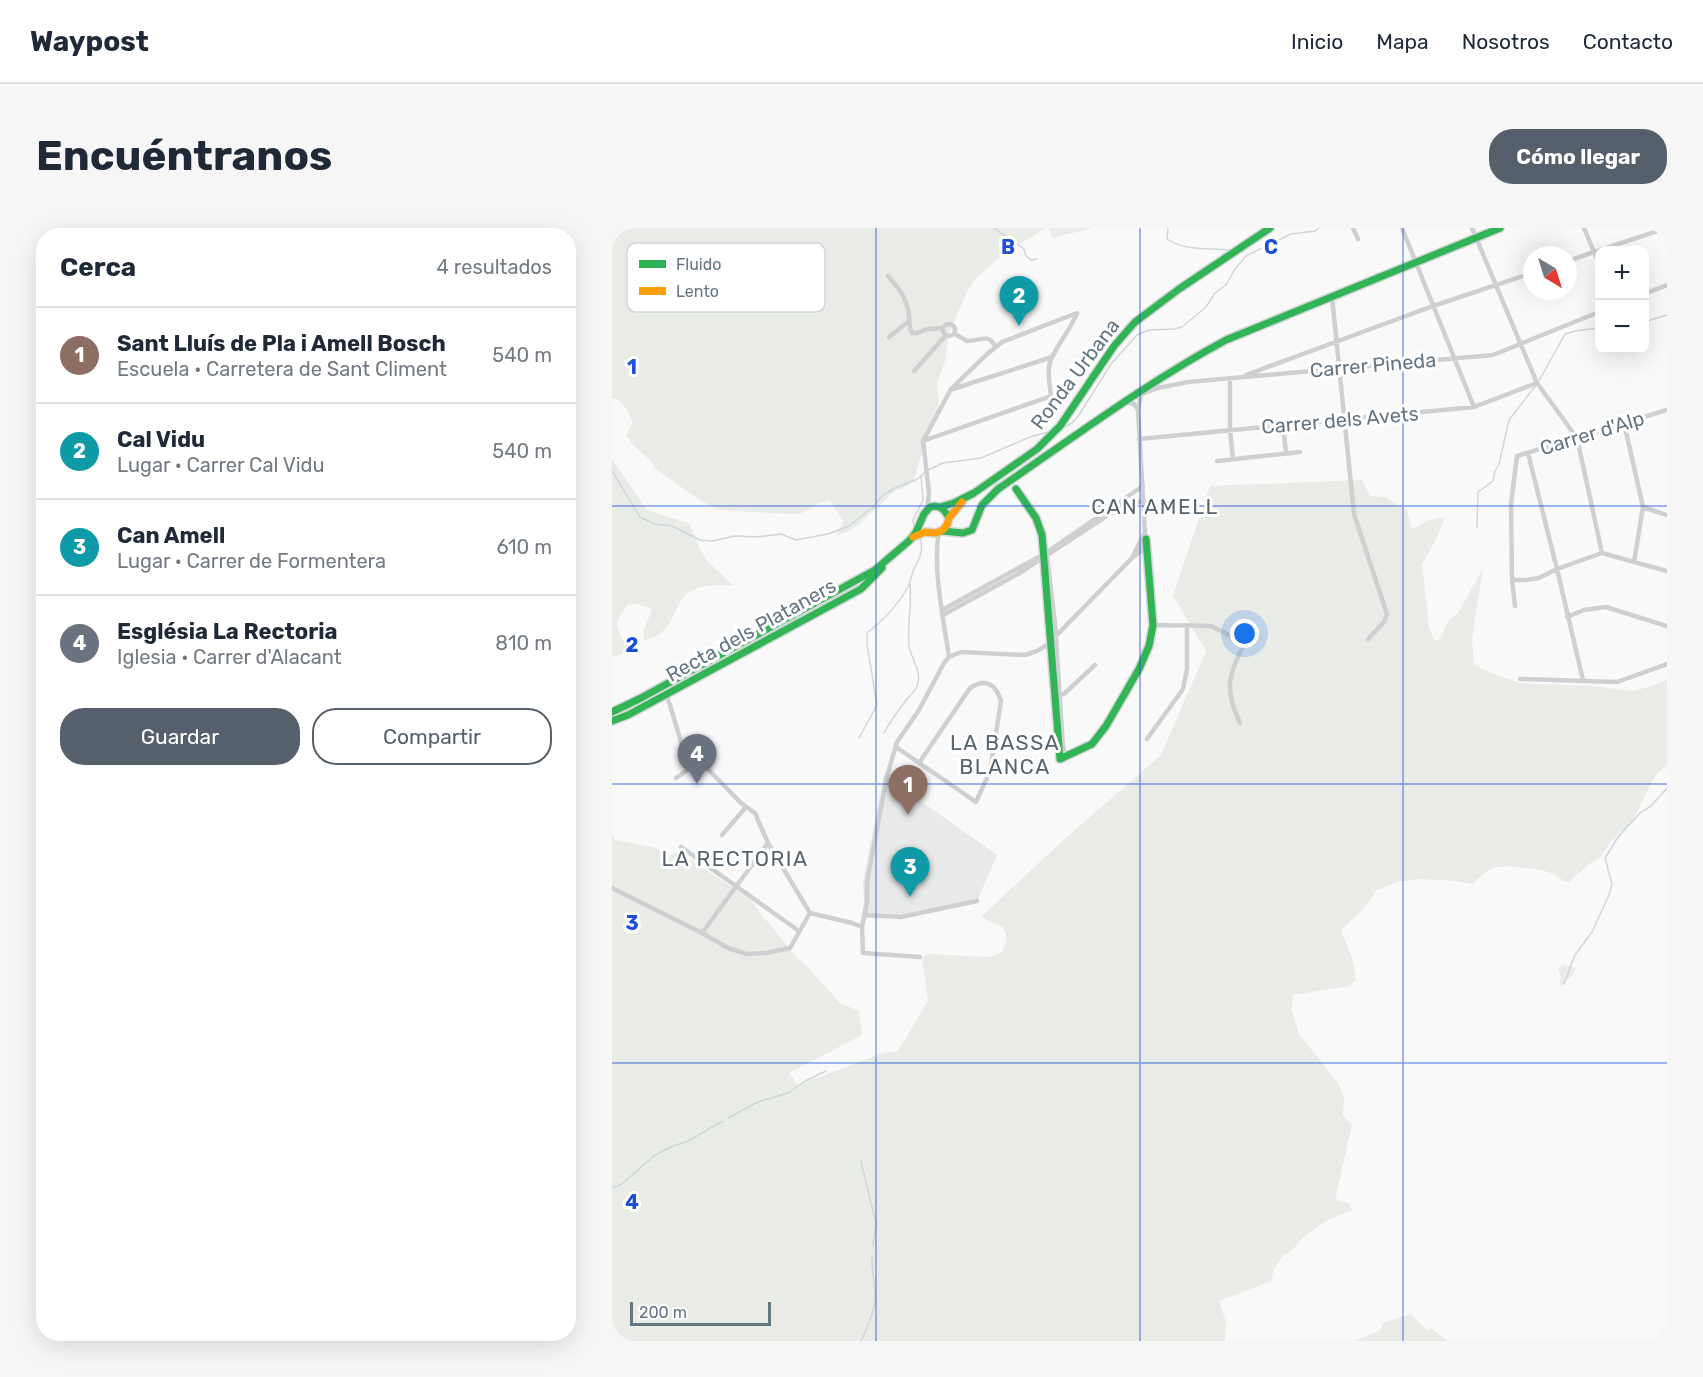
<!DOCTYPE html>
<html lang="es">
<meta charset="utf-8">
<style>
body{margin:0;font-family:Rubik,sans-serif;background:#f6f6f7;color:#1f2937}
.controls{position:absolute;right:18px;top:18px;display:grid;overflow:hidden;border-radius:12px;box-shadow:0 6px 24px #0002}
.controls button{width:54px;height:54px;display:grid;place-items:center;padding:0;border:0;border-bottom:2px solid #e0e1e3;background:#fff;color:#1f2937;font:30px sans-serif}
.compass{position:absolute;left:911px;top:18px;width:54px;height:54px;border-radius:50%;background:#fff;box-shadow:0 6px 24px #0002;rotate:142deg}
.scale{position:absolute;left:18px;bottom:15px;width:141px;box-sizing:border-box;padding-left:6px;border:3px solid #657683;border-top:0;font-size:16px;line-height:21px;white-space:nowrap;color:#657683;-webkit-text-stroke:4px #fff;paint-order:stroke}
.you{position:absolute;left:633px;top:406px;width:21px;height:21px;margin:-15px;border:4px solid #fff;border-radius:50%;background:#1a73e8;box-shadow:0 0 0 9px #1a73e833}
.badge{display:grid;place-items:center;width:39px;height:39px;border-radius:50%;background:#56606c;color:#fff;font-size:20px;font-weight:700}
.pin{position:absolute;translate:-50% -50px;filter:drop-shadow(0 2px 3px #0008)}
.pin::after{content:'';position:absolute;top:32px;width:21px;height:18px;background:inherit;clip-path:polygon(0 0,100% 0,50% 100%)}
.list{margin:0;padding:0;list-style:none}
h2{display:flex;justify-content:space-between;align-items:center;height:78px;margin:0;padding:0 24px;font-size:26px}
h2 small{font-size:20px;font-weight:400;color:#747a83}
.list li{display:grid;grid-template-columns:39px 1fr auto;gap:18px;align-items:center;box-sizing:border-box;height:96px;padding:0 24px;border-top:2px solid #e0e1e3}
.list b{display:block;font-size:22px;white-space:nowrap}
.list p{margin:0;font-size:20px;white-space:nowrap;color:#747a83}
.list em{font-size:20px;font-style:normal;color:#747a83}
.actions{display:flex;gap:12px;padding:18px 24px}
.actions a{flex:1;padding:14px 0;border:2px solid #56606c;border-radius:24px;text-align:center;font-size:21px;color:#56606c}
.actions .main{background:#56606c;color:#fff}
.map{position:relative;flex:none;width:1055px;height:1113px;overflow:hidden;border-radius:24px}
header{display:flex;align-items:center;gap:36px;box-sizing:border-box;height:84px;padding:0 30px;background:#fff;border-bottom:2px solid #e0e1e3}
header strong{font-size:28px}
nav{display:flex;gap:33px;margin-inline-start:auto;font-size:21px}
.intro{display:flex;align-items:center;justify-content:space-between;box-sizing:border-box;height:144px;padding:0 36px}
h1{margin:0;font-size:42px}
.button{padding:15px 27px;border-radius:24px;background:#56606c;color:#fff;font-size:21px;font-weight:700}
main{display:flex;gap:36px;padding:0 36px}
aside{flex:1;background:#fff;border-radius:24px;box-shadow:0 6px 24px #0002}
.map>svg:first-child{display:block}
.built{fill:#e8e9e9}
.green{fill:#e8ebe6}
.lines{fill:none;stroke-linecap:round;stroke-linejoin:round}
.stream{stroke:#ced6d9;stroke-width:1.5}
.fast-casing{stroke:#d5d6d7;stroke-width:10}
.slow-casing{stroke:#d5d6d7;stroke-width:10}
.street{stroke:#cecfd0;stroke-width:4.5}
.fast{stroke:#30b455;stroke-width:7}
.slow{stroke:#ff9f0a;stroke-width:7}
.grid{fill:none;stroke:#1d4ed8;stroke-width:1.5;stroke-opacity:0.55}
.labels{text-anchor:middle;dominant-baseline:central;stroke-width:6;stroke-linejoin:round;paint-order:stroke}
.street-label{font-size:20px;fill:#657683;stroke:#fff}
.neighbourhood-label{font-size:21px;letter-spacing:1.5px;fill:#57646e;stroke:#fff}
.key{fill:#fff;stroke:#d1d6da;stroke-width:1.5}
.key-label{font-size:16px;fill:#657683}
.grid-label{font-size:20px;text-anchor:middle;font-weight:bold;fill:#1d4ed8;stroke:#fff;stroke-width:6;stroke-linejoin:round;paint-order:stroke}
</style>
<header>
<strong>Waypost</strong>
<nav><a>Inicio</a><a>Mapa</a><a>Nosotros</a><a>Contacto</a></nav>
</header>
<div class="intro"><h1>Encuéntranos</h1><a class="button">Cómo llegar</a></div>
<main>
<aside>
<h2>Cerca<small>4 resultados</small></h2>
<ul class="list">
<li><span class="badge" style="background:#8d6e63">1</span><div><b>Sant Lluís de Pla i Amell Bosch</b><p>Escuela · Carretera de Sant Climent</p></div><em>540 m</em></li>
<li><span class="badge" style="background:#0f9aa8">2</span><div><b>Cal Vidu</b><p>Lugar · Carrer Cal Vidu</p></div><em>540 m</em></li>
<li><span class="badge" style="background:#0f9aa8">3</span><div><b>Can Amell</b><p>Lugar · Carrer de Formentera</p></div><em>610 m</em></li>
<li><span class="badge" style="background:#6b7280">4</span><div><b>Església La Rectoria</b><p>Iglesia · Carrer d'Alacant</p></div><em>810 m</em></li>
</ul>
<div class="actions"><a class="main">Guardar</a><a>Compartir</a></div>
</aside>
<div class="map">
<svg width="1055" height="1113" viewBox="0 0 1055 1113">
<rect width="100%" height="100%" fill="#f9f9f9"/>
<path class="built" d="M 272,547 L 385,627 L 365,673 L 289,689 L 250,687 L 252,675 L 251,653 Z"/>
<path class="green" d="M 0,0 L 434,0 L 394,24 L 365,49 L 355,63 L 336,109 L 333,133 L 325,156 L 327,174 L 325,188 L 309,227 L 302,252 L 295,258 L 283,263 L 246,297 L 237,303 L 225,307 L 231,293 L 218,273 L 208,274 L 200,280 L 187,286 L 178,286 L 107,282 L 86,271 L 44,241 L 39,233 L 20,216 L 14,207 L 21,194 L 14,180 L 5,171 L 0,171 Z
M 437,0 L 481,0 L 440,10 Z
M 0,231 L 35,282 L 78,296 L 88,322 L 96,334 L 121,357 C 108,357 91,356 79,363 C 64,371 63,391 52,402 C 47,408 38,411 31,413 C 31,399 36,394 40,381 L 26,376 L 16,377 C 0,396 3,401 17,420 L 8,427 L 0,429 Z
M 750,252 L 758,268 L 773,269 L 795,282 L 799,299 L 803,300 L 817,292 L 833,289 L 824,311 L 810,336 L 817,400 L 823,413 L 828,411 L 837,392 L 846,385 L 871,341 L 860,411 L 862,437 L 882,446 L 907,455 L 978,458 L 1021,463 L 1040,458 L 1055,452 L 1055,538 L 1045,545 L 1019,595 L 999,613 L 988,630 L 977,636 L 957,654 C 949,653 944,646 936,644 C 928,641 920,641 912,640 C 888,637 879,636 861,656 L 844,653 L 810,651 L 785,654 L 764,662 C 753,682 745,687 729,702 L 740,730 L 744,751 L 738,758 L 681,767 L 680,783 L 687,806 L 726,855 L 732,869 L 731,888 L 740,897 L 724,967 L 725,973 L 737,975 L 740,982 L 716,992 L 691,1009 L 682,1020 L 671,1028 L 662,1040 L 659,1053 L 607,1073 L 614,1094 L 613,1113 L 0,1113 L 0,605 L 3,612 L 44,620 L 55,629 L 69,622 L 73,628 L 138,671 L 150,688 L 155,693 L 185,730 L 192,735 L 228,775 L 247,783 L 250,807 L 177,845 L 186,857 L 271,825 L 286,823 L 316,773 L 310,732 L 314,726 L 379,729 L 390,724 L 395,711 L 392,700 L 369,689 L 447,616 L 549,527 L 594,423 L 561,368 L 598,258 Z
M 951,736 L 954,738 L 960,738 L 964,741 L 958,750 L 948,758 L 947,758 L 949,749 L 946,741 Z
M 799,1086 L 815,1102 L 820,1101 L 836,1113 L 742,1113 L 769,1102 L 770,1095 Z"/>
<g class="lines">
<path class="stream" d="M 382,0 L 412,21 L 414,28 L 419,32 L 425,31
M 556,0 L 555,11 C 573,23 596,20 617,22
M 1032,94 L 1055,87
M 927,153 L 953,106 L 963,103 L 987,100
M 449,201 L 460,195 L 467,187 L 499,136 L 525,107 L 537,102 L 562,101 L 570,99 L 594,79 L 603,65 L 614,57 L 623,41 L 634,28 L 679,6 L 703,3 L 707,0
M 316,242 L 331,235 L 369,230 L 418,209 L 439,203
M 0,243 L 28,289 L 42,296 L 60,298 L 88,312 L 101,313 L 123,308 L 145,309 L 169,306 L 184,312 L 216,306 L 237,298 L 261,279 L 270,268 L 283,260 L 304,252 L 312,245
M 302,298 L 301,292 L 311,272 L 309,248
M 865,299 L 866,264 L 881,253 L 883,243 L 887,236 L 897,192 L 924,157
M 272,505 C 279,492 287,481 296,470 C 299,466 303,463 305,458 C 311,444 299,431 297,418 C 295,397 300,377 298,356
M 247,510 L 265,477 L 255,416 L 255,405 C 271,393 286,377 296,359 C 299,353 299,347 302,341 C 308,330 312,322 308,310
M 952,756 L 963,727 L 980,704 L 997,667 L 1000,656 L 993,630 L 1006,609 L 1028,585 L 1039,578 L 1055,560
M 116,890 L 146,874 L 176,865 L 193,853 L 214,843
M 249,933 L 264,996 L 261,1018
M 0,960 L 10,956 L 43,927 L 59,919 L 76,913 L 111,893
M 249,1113 C 255,1099 264,1082 263,1066 C 263,1053 259,1041 260,1027"/>
<defs>
<path id="fast" d="M 404,261 L 424,290 L 430,307 L 448,531 L 480,516 L 494,498 L 527,441 L 537,418 L 541,397 L 534,311
M 328,279 L 342,275 L 362,265 L 425,221 L 448,198 L 502,118 L 523,94 L 567,61 L 658,0
M 330,303 L 351,305 L 360,302 L 370,277 L 386,261 C 461,210 534,155 614,112 L 888,0
M 0,484 L 29,470 L 263,342 L 298,312 L 304,304 L 312,286 L 318,279 C 328,276 333,282 337,290
M 0,493 L 16,487 L 249,361 L 270,340"/>
<path id="slow" d="M 301,309 L 313,304 L 324,305 L 331,302 L 335,297 L 337,290 L 350,274"/>
</defs>
<use href="#fast" class="fast-casing"/>
<use href="#slow" class="slow-casing"/>
<path class="street" d="M 741,0 L 746,11
M 790,0 L 862,179
M 860,0 L 925,155 L 965,210 L 990,325
M 972,0 L 987,36
M 988,22 L 1055,0
M 956,33 L 985,23
M 276,48 C 285,59 293,67 296,81 C 298,90 296,98 300,105 L 305,105 L 315,101 L 331,100
M 1032,66 L 1055,57
M 720,69 L 742,286 L 775,386 L 772,394 L 756,411
M331 102a6 6 0 1 1 12 0a6 6 0 1 1-12 0Z
M 343,106 L 355,113 C 368,113 377,105 383,118
M 277,109 L 297,93
M 302,143 L 334,107
M 634,147 L 821,78 L 920,45
M 618,151 L 618,202 L 621,231
M 341,161 L 440,129
M 528,167 L 546,160 L 576,154 L 881,127 L 987,84
M 526,182 L 529,167
M 1012,195 L 1031,279 L 1022,334
M 671,197 L 674,225
M 527,211 L 862,179 L 925,155
M 311,213 L 439,168 C 438,159 436,148 437,139 C 439,124 459,102 465,85 L 390,114 L 374,127 L 339,161 L 311,213 L 317,265 L 315,281
M 916,225 L 945,341 L 971,452
M 605,233 L 688,224
M 1031,279 L 1055,287
M 327,304 C 320,338 332,394 337,429
M 435,328 L 443,396 L 451,519 L 454,528
M 520,330 L 532,306
M 900,352 L 914,352 L 927,350 L 945,341 L 990,325 L 1055,343
M 903,378 L 900,352 L 899,276 L 905,228 L 1055,182
M 330,382 L 432,326 L 531,258
M 331,387 L 406,346 L 513,276 L 532,273
M 955,389 L 972,382 L 994,379 L 1055,398
M 541,397 L 599,398 L 633,415 C 616,446 612,462 628,495
M 337,429 L 349,424 L 413,427 L 425,423 L 435,417 L 520,330 L 529,323 L 534,309 L 533,305 L 526,182 L 522,176 L 515,174
M 908,451 L 1005,454 L 1055,436
M 54,467 L 58,477 L 77,541 L 84,537 L 95,540 L 129,575 L 143,585 L 156,615 L 198,685 L 240,695 L 250,699
M 447,467 L 452,466 L 483,437
M 535,511 L 571,461 L 575,441 L 575,397
M 284,519 L 364,574 L 378,543 L 389,473 C 384,457 374,449 358,460 L 307,535
M 64,550 L 77,541
M 110,607 L 134,579
M 69,619 L 187,703
M 0,660 L 90,705 L 116,720 L 135,726 L 154,725 L 178,720 L 198,685
M 252,687 L 289,689 L 365,673
M 90,705 L 156,615
M 308,729 L 251,725 L 250,699 L 255,675 L 255,654 L 275,548 L 285,514 L 307,482 L 332,435 L 337,429"/>
<use href="#fast" class="fast"/>
<use href="#slow" class="slow"/>
</g>
<path class="grid" d="M 264,0 L 264,1113M 528,0 L 528,1113M 791,0 L 791,1113M 0,278 L 1055,278M 0,556 L 1055,556M 0,835 L 1055,835"/>
<g class="labels">
<g class="street-label">
<text transform="translate(761 137) rotate(-5)">Carrer Pineda</text>
<text transform="translate(463 146) rotate(-53)">Ronda Urbana</text>
<text transform="translate(728 192) rotate(-5)">Carrer dels Avets</text>
<text transform="translate(980 205) rotate(-17)">Carrer d'Alp</text>
<text transform="translate(139 402) rotate(-29)">Recta dels Plataners</text>
</g>
<g class="neighbourhood-label">
<text x="543" y="278">CAN AMELL</text>
<text x="393" y="514">LA BASSA<tspan x="393" dy="24">BLANCA</tspan></text>
<text x="123" y="630">LA RECTORIA</text>
</g>
</g>
<rect x="15" y="15" width="198" height="69" rx="9" class="key"/>
<rect x="27" y="32" width="27" height="8" fill="#30b455"/>
<rect x="27" y="59" width="27" height="8" fill="#ff9f0a"/>
<g class="key-label">
<text x="64" y="42">Fluido</text>
<text x="64" y="69">Lento</text>
</g>
<g class="grid-label">
<text x="396" y="26">B</text>
<text x="659" y="26">C</text>
<text x="20" y="146">1</text>
<text x="20" y="424">2</text>
<text x="20" y="702">3</text>
<text x="20" y="981">4</text>
</g>
</svg>
<div class="controls">
<button>+</button>
<button>−</button>
</div>
<svg class="compass" viewBox="-18 -18 36 36"><path d="M0-13l5 13h-10z" fill="#e53935"/><path d="M0 13l5-13h-10z" fill="#747a83"/></svg>
<div class="scale">200 m</div>
<div class="you"></div>
<div class="pin badge" style="left:296px;top:587px;background:#8d6e63">1</div>
<div class="pin badge" style="left:407px;top:98px;background:#0f9aa8">2</div>
<div class="pin badge" style="left:298px;top:669px;background:#0f9aa8">3</div>
<div class="pin badge" style="left:85px;top:556px;background:#6b7280">4</div>
</div>
</main>
